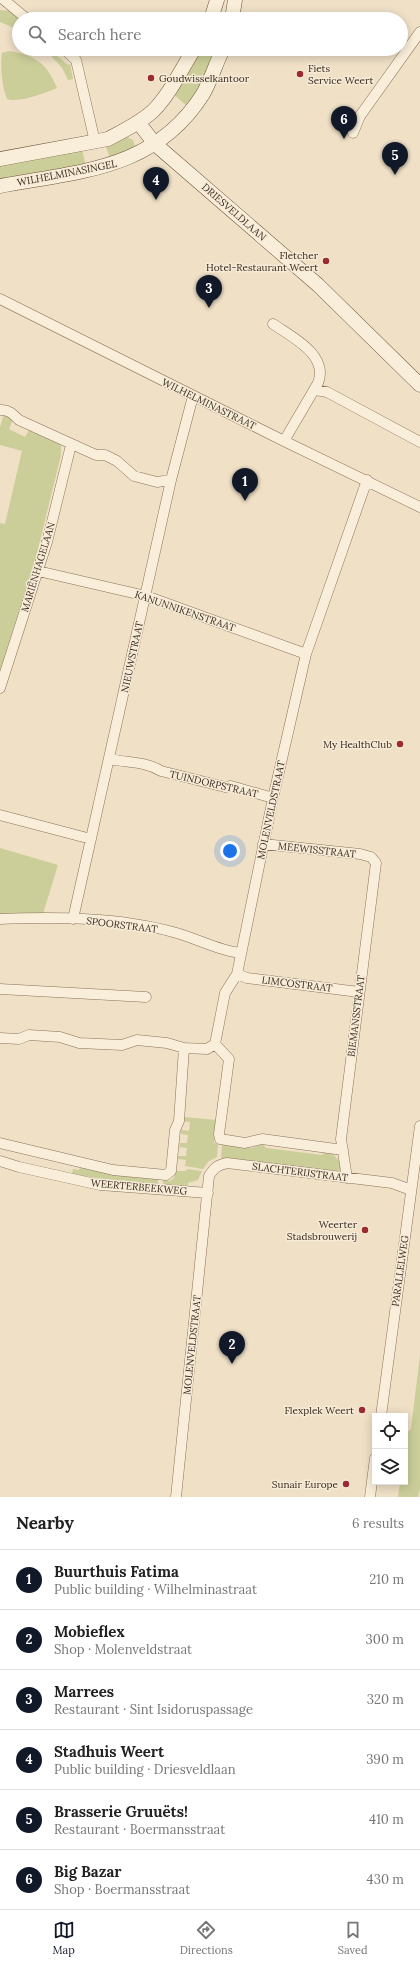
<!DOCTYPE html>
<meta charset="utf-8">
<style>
body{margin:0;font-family:Lora,serif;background:#f2f2f2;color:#222}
.controls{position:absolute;right:12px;bottom:12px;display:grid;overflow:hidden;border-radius:0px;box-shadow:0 2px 10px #0003}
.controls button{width:36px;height:36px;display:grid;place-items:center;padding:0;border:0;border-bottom:1px solid #e0e0e0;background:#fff;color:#222;font:20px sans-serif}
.you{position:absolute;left:230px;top:851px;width:14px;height:14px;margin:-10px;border:3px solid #fff;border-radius:50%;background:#1a73e8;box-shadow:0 0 0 6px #1a73e833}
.badge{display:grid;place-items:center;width:26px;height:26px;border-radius:50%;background:#111827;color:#fff;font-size:13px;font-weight:700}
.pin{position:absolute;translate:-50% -33px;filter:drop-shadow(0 1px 2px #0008)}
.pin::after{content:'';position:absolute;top:21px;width:14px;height:12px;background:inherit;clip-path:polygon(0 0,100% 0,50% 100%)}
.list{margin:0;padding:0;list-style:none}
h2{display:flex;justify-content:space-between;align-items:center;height:52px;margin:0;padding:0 16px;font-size:17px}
h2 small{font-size:13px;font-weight:400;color:#767676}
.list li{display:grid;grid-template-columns:26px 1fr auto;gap:12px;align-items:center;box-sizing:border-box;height:60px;padding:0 16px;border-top:1px solid #e0e0e0}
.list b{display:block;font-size:15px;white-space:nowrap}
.list p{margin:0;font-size:13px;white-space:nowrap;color:#767676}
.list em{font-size:13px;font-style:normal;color:#767676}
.icon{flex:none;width:22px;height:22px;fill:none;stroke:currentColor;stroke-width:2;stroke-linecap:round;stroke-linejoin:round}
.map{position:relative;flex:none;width:420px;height:1497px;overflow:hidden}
.search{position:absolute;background:#fff;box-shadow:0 2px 10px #0003;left:12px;right:12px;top:12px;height:44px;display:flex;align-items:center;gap:10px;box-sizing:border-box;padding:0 14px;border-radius:22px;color:#767676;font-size:15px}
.sheet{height:412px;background:#fff}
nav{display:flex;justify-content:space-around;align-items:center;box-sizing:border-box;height:56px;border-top:1px solid #e0e0e0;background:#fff;font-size:11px;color:#767676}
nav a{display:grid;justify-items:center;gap:2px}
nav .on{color:#111827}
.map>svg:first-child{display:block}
.green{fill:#cbce99}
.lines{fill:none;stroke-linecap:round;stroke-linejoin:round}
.street-casing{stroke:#8b715b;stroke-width:11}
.secondary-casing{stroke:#6d523e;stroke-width:15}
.street{stroke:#f9eed9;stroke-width:10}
.secondary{stroke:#f9eed9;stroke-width:14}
.poi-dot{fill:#9b2a32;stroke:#f6ebd6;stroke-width:1.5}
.labels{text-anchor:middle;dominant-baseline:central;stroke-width:3;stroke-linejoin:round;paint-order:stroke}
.poi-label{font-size:10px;fill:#3b2b1f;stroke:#f6ebd6;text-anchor:end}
.street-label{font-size:10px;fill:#3b2b1f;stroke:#f6ebd6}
</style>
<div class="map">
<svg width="420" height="1497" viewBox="0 0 420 1497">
<rect width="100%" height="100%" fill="#efe0c6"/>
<path class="green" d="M 0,10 L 14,11 L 24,19 L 19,19 L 19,30 L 0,22 Z
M 45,49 L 49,49 L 68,65 L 70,64 L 73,79 L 68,80 L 62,68 Z
M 200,49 L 219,49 L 198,89 L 187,106 L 171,92 Z
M 9,51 C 35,55 47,63 57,88 C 45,93 20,103 7,99 C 2,87 0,65 2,53 Z
M 125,136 L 133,140 L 135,147 L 111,161 L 105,144 Z
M 82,149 L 86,167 L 0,183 L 0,164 Z
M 4,414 L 13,419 L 9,429 L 25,437 L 29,430 L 61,445 L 61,455 L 37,553 L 0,670 L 0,523 L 5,524 L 22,451 L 0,445 L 0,427 Z
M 0,848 L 58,865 L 42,917 L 0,917 Z
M 183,1117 L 217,1120 L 214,1143 L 218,1144 L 217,1157 L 209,1161 L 203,1169 L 185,1166 L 186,1160 L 178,1159 L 178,1156 L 186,1156 L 187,1148 L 179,1147 L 180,1143 L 187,1143 L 188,1135 L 181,1134 L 181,1130 L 189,1131 L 190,1122 L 182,1121 Z
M 222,1144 L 252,1148 L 263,1144 L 266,1148 L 322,1155 L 325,1152 L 332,1153 L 340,1162 L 340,1171 L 229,1158 L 221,1159 Z
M 83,1166 L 115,1174 L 158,1179 L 158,1184 L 102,1179 L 72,1174 L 73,1169 L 78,1170 Z
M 187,1169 L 202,1171 L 198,1180 L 188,1183 L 188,1186 L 163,1184 L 163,1180 L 170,1181 L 174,1178 L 176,1171 L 186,1171 Z
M 420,1355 L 420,1489 L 418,1497 L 398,1497 L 400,1482 L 405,1482 L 406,1433 L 411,1429 Z"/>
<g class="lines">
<defs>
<path id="street" d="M 4,0 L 27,19
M 64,49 L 76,60 L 95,142
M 353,133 L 360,116 L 420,32
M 0,299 L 284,441 L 420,507
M 273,324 C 292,337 329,355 318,383 L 284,441
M 315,390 L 327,392 L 420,442
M 0,410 C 8,409 13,414 19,420 L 96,455 L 105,455 L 117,461 L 134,476 L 157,482 L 171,480
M 38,571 L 146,596 L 306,654
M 0,688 L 47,542 L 71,445
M 110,759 C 128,763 145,761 161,771 L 225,787 L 231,786 L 273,798
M 0,815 L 91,839
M 263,844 L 360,854 L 371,857 L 376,863 L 341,1139 L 347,1178
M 0,919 C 56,917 119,917 173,932 C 196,938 217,950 240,953
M 73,919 L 171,480 L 193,396
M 237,974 L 247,978 L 359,992
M 0,989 L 146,997
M 0,1038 L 19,1039 L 29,1035 L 60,1037 L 79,1043 L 122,1045 L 137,1040 L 167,1043 L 184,1048 L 207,1049 L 215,1044
M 0,1143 L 113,1170 L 166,1175 L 171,1171 L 175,1130 L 179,1121 L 184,1048
M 343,1150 L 262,1139 L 245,1143 L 220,1139 L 219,1134 L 229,1059 L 215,1044 L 225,993 L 237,974 L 273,798 L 306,654 L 367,480
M 0,1161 L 19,1167 L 100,1185 L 208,1193
M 381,1416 L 420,1126
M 176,1497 L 209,1176 C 214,1168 217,1165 227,1163 L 392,1183 L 411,1190
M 370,1497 L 375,1458"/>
<path id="secondary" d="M 211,19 L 217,0
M 232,19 L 235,0
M 138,122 L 155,144 L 318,285 L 420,385
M 0,159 L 108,139 C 123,131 140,123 153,111 C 170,94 181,70 194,49
M 0,186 C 80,171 155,170 203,94 C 211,80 216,63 223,49"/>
</defs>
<use href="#street" class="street-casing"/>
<use href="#secondary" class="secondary-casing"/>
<use href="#street" class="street"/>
<use href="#secondary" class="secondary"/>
</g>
<g class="poi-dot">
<circle cx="300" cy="74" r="4"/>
<circle cx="151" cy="78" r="4"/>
<circle cx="326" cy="261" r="4"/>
<circle cx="400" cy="744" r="4"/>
<circle cx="365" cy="1230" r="4"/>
<circle cx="362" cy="1410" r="4"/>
<circle cx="346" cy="1484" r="4"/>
</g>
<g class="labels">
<g class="poi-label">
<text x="308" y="68" text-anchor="start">Fiets<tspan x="308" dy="12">Service Weert</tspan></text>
<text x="159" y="78" text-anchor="start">Goudwisselkantoor</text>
<text x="318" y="255">Fletcher<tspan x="318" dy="12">Hotel-Restaurant Weert</tspan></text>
<text x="392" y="744">My HealthClub</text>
<text x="357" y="1224">Weerter<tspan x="357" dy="12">Stadsbrouwerij</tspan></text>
<text x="354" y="1410">Flexplek Weert</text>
<text x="338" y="1484">Sunair Europe</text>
</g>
<g class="street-label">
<text transform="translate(67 173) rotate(-11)">WILHELMINASINGEL</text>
<text transform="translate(234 212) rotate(41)">DRIESVELDLAAN</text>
<text transform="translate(209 404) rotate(26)">WILHELMINASTRAAT</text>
<text transform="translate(38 567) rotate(-73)">MARIËNHAGELAAN</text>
<text transform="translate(185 611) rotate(19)">KANUNNIKENSTRAAT</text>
<text transform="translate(132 657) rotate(-78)">NIEUWSTRAAT</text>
<text transform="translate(214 784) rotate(13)">TUINDORPSTRAAT</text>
<text transform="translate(271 810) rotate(-78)">MOLENVELDSTRAAT</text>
<text transform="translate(317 850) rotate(6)">MEEWISSTRAAT</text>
<text transform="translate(122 925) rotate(7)">SPOORSTRAAT</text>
<text transform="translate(297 984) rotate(7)">LIMCOSTRAAT</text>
<text transform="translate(356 1016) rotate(-83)">BIEMANSSTRAAT</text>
<text transform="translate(300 1172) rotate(7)">SLACHTERIJSTRAAT</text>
<text transform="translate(139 1187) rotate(5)">WEERTERBEEKWEG</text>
<text transform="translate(400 1271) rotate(-82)">PARALLELWEG</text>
<text transform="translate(192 1345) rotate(-84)">MOLENVELDSTRAAT</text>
</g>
</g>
</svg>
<div class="controls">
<button><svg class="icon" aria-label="locate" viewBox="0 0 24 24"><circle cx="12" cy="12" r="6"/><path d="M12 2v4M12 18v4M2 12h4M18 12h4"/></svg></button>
<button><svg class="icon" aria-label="layers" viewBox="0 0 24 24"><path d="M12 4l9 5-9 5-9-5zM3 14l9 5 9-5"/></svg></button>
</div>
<div class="you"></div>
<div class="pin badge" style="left:245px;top:501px">1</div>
<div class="pin badge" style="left:232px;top:1364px">2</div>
<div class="pin badge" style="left:209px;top:308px">3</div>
<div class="pin badge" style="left:156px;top:200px">4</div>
<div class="pin badge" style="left:395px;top:175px">5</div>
<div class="pin badge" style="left:344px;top:139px">6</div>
<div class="search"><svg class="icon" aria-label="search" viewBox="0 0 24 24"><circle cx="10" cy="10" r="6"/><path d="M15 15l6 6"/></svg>Search here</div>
</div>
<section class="sheet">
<h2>Nearby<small>6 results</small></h2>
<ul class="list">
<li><span class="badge">1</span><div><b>Buurthuis Fatima</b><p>Public building · Wilhelminastraat</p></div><em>210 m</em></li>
<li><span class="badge">2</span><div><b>Mobieflex</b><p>Shop · Molenveldstraat</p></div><em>300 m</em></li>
<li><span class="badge">3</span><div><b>Marrees</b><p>Restaurant · Sint Isidoruspassage</p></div><em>320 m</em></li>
<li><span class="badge">4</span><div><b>Stadhuis Weert</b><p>Public building · Driesveldlaan</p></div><em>390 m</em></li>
<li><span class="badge">5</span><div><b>Brasserie Gruuëts!</b><p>Restaurant · Boermansstraat</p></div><em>410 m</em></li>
<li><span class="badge">6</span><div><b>Big Bazar</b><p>Shop · Boermansstraat</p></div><em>430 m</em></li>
</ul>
</section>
<nav>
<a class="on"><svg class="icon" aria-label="map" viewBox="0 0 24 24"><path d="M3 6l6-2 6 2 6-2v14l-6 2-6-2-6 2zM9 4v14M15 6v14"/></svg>Map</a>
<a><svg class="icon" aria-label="directions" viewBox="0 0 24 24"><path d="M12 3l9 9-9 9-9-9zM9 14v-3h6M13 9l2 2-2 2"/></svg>Directions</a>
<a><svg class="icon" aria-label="saved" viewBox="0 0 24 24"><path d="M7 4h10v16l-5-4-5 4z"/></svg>Saved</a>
</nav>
